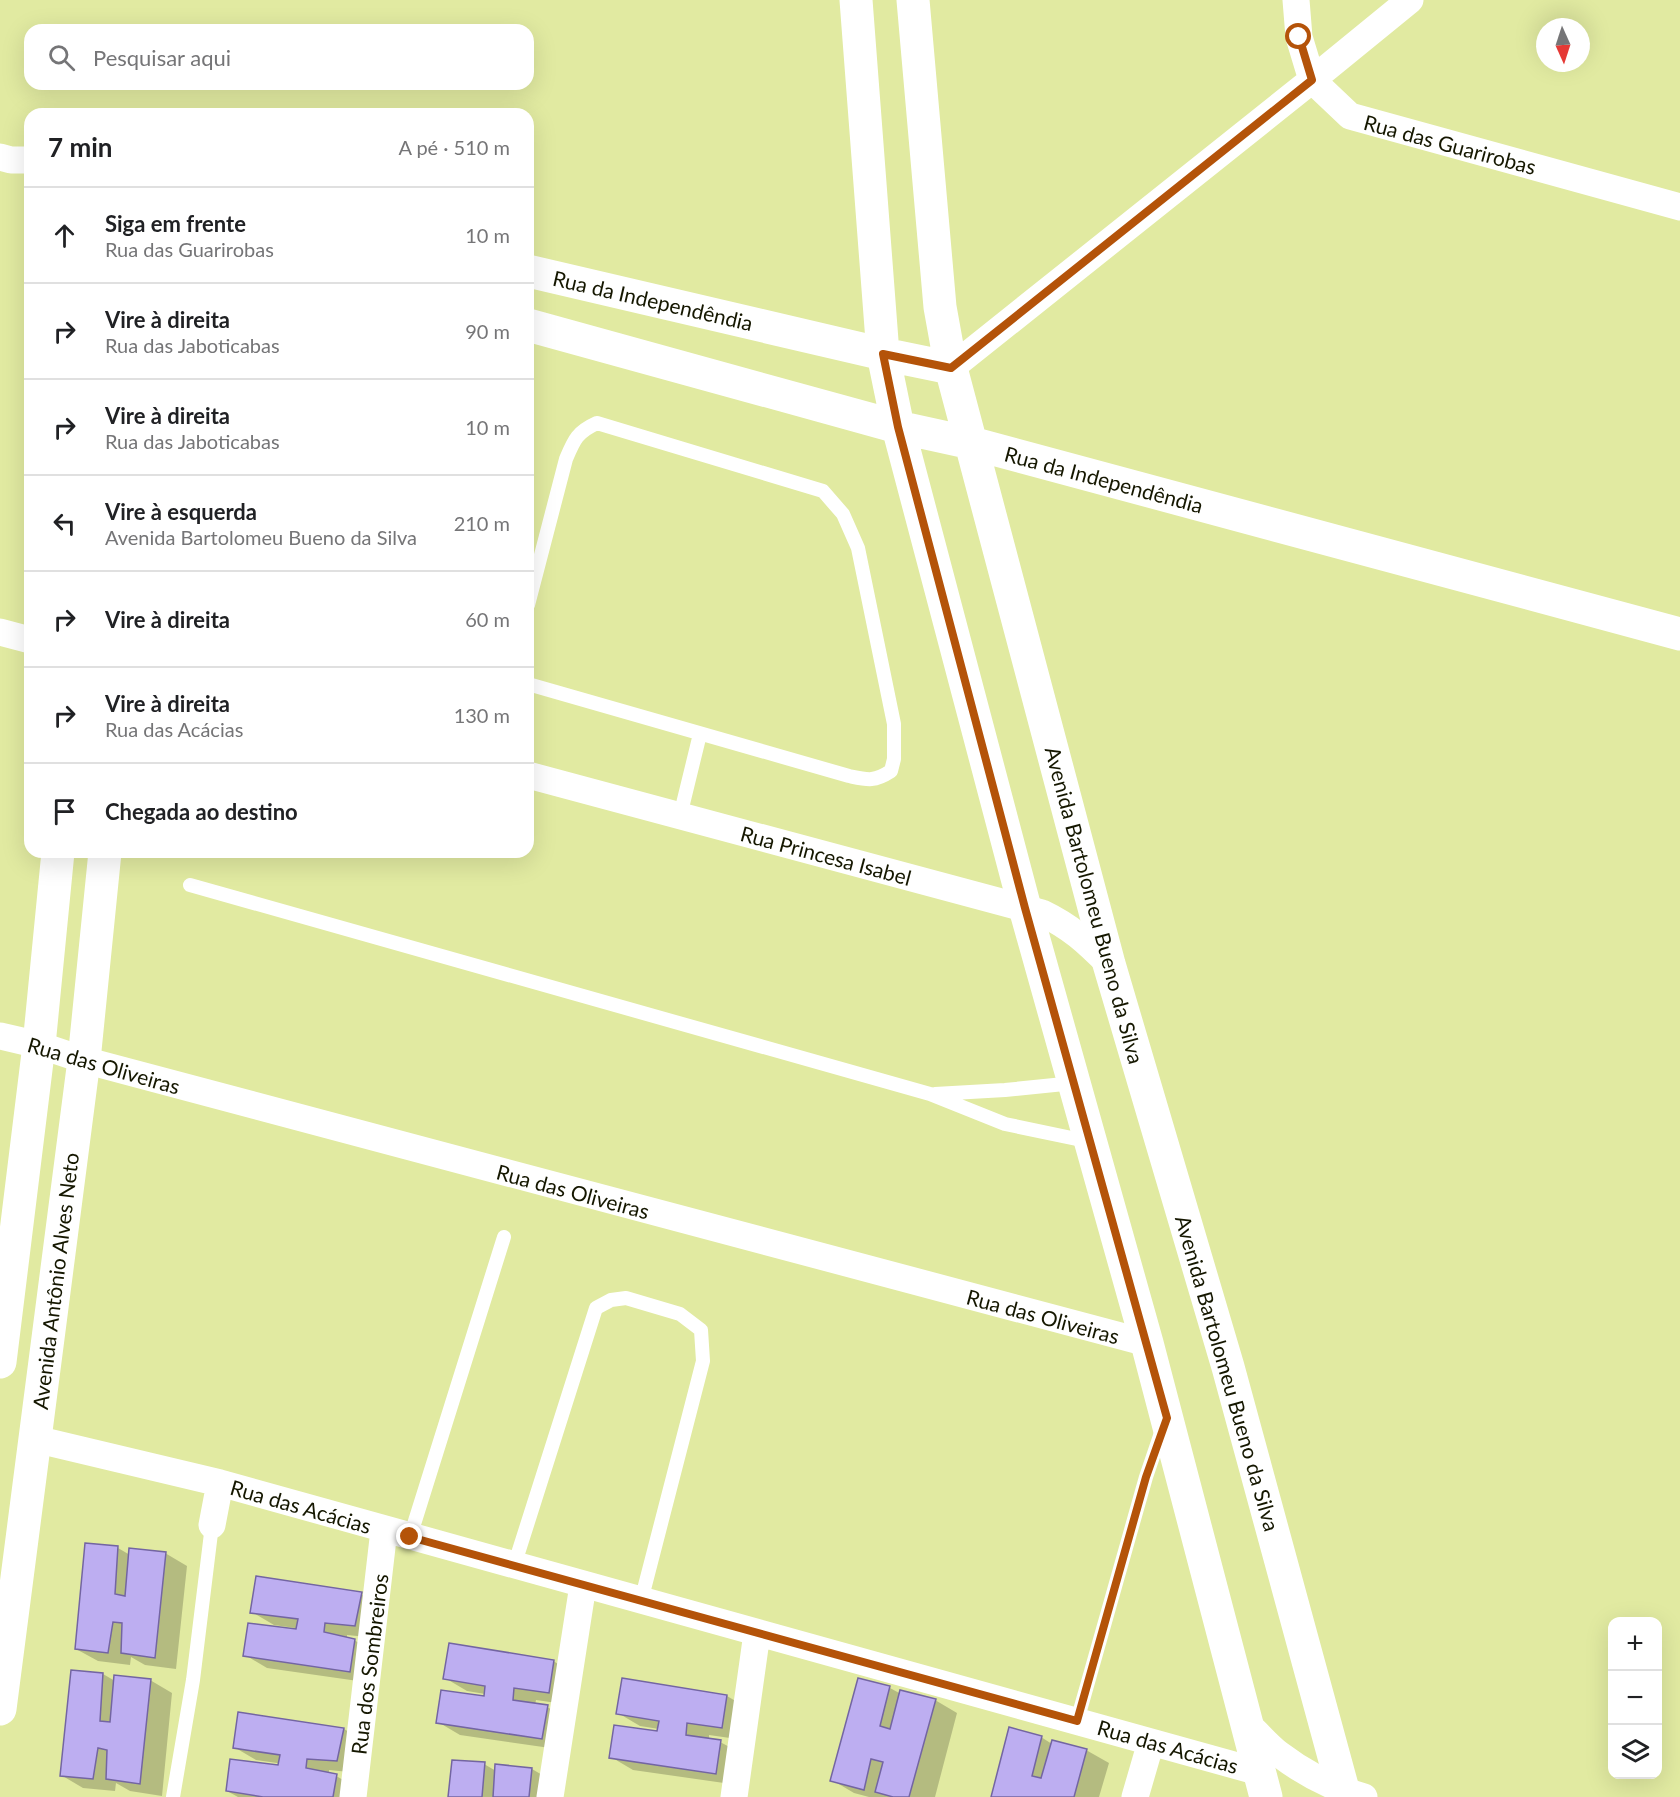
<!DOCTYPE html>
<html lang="pt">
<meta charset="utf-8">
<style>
body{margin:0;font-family:Lato,sans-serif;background:#f2f2f2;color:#202124}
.controls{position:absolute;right:18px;bottom:18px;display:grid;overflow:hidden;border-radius:12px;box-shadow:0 6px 24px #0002}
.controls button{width:54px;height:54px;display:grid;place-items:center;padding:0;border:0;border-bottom:2px solid #e0e0e0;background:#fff;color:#202124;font:30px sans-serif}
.compass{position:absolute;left:1536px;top:18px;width:54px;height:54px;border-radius:50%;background:#fff;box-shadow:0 6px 24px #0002;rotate:177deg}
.stop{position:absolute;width:18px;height:18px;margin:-14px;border:4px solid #b45309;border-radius:50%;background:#fff}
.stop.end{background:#b45309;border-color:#fff;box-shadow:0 2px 6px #0008}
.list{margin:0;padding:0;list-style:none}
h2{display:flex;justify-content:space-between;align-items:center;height:78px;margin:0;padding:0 24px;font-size:26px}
h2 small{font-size:20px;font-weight:400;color:#757577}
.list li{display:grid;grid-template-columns:39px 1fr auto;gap:18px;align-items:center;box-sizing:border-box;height:96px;padding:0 24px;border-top:2px solid #e0e0e0}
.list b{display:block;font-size:22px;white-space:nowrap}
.list p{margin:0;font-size:20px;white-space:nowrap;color:#757577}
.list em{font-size:20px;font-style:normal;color:#757577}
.icon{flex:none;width:33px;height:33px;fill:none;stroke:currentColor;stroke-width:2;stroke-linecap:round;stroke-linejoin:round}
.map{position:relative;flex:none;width:1680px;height:1797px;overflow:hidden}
.search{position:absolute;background:#fff;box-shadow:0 6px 24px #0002;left:24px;top:24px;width:510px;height:66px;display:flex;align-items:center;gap:15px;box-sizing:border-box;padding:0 21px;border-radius:18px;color:#757577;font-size:22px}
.panel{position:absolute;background:#fff;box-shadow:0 6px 24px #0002;left:24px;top:108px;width:510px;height:750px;border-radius:18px}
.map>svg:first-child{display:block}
.shadow{fill:#0003}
.building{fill:#bdaef1;stroke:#7365a2;stroke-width:1.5}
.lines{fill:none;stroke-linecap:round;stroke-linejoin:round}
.lane{stroke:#fff;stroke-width:14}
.street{stroke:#fff;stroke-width:27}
.secondary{stroke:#fff;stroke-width:33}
.route{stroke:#b45309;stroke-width:8}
.labels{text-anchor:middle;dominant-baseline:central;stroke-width:4.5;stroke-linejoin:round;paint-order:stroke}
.street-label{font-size:21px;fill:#151700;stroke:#fff}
</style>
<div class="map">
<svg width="1680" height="1797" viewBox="0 0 1680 1797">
<rect width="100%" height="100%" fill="#e1eaa1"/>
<path class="shadow" d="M 118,1548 L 130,1555 L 165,1553 L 187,1566 L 176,1669 L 145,1665 L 131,1657 L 130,1665 L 98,1661 L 76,1649 Z
M 361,1594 L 383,1607 L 377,1638 L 347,1635 L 347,1639 L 354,1640 L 376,1653 L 372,1683 L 267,1668 L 245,1655 L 302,1631 L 302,1629 L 274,1625 L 252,1612 Z
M 553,1661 L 576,1674 L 571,1705 L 536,1700 L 535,1705 L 547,1707 L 569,1719 L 564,1750 L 460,1735 L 438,1722 L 485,1698 L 485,1694 L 467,1691 L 445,1678 Z
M 72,1671 L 103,1674 L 115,1681 L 150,1680 L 172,1693 L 162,1796 L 130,1791 L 116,1783 L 115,1791 L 83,1788 L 61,1775 Z
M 859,1679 L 890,1688 L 901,1694 L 935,1700 L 957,1713 L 935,1797 L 869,1797 L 854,1793 L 832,1780 Z
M 624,1680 L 727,1696 L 749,1709 L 744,1740 L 709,1735 L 709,1740 L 720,1742 L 743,1754 L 738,1785 L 633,1770 L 611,1757 L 658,1733 L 659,1729 L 640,1726 L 618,1713 Z
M 344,1729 L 366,1742 L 359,1773 L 329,1770 L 329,1774 L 336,1776 L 358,1788 L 357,1797 L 238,1797 L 227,1791 L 284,1767 L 284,1764 L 256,1760 L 234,1747 Z
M 1041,1737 L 1052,1744 L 1086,1750 L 1109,1763 L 1099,1797 L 992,1797 Z
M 484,1764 L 496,1771 L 532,1769 L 554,1782 L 552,1797 L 449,1797 Z"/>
<path class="building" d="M 85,1543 L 118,1546 L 115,1594 L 125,1596 L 129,1548 L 166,1552 L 155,1658 L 121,1653 L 122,1623 L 113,1622 L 108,1653 L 75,1649 Z
M 256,1576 L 362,1592 L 355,1626 L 325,1623 L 324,1632 L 355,1639 L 350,1672 L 243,1656 L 248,1623 L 296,1629 L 298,1619 L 250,1613 Z
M 449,1643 L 554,1660 L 549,1693 L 514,1688 L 513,1700 L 548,1705 L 542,1739 L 436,1723 L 441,1690 L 484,1696 L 485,1686 L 443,1679 Z
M 71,1670 L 103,1673 L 100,1721 L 110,1722 L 114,1675 L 151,1679 L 140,1784 L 106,1779 L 107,1750 L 98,1748 L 93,1779 L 60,1776 Z
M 622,1678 L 727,1695 L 722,1728 L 687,1723 L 686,1735 L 721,1740 L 716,1774 L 609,1758 L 614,1725 L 657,1731 L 659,1721 L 616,1714 Z
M 858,1678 L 890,1686 L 880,1726 L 890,1729 L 900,1690 L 936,1699 L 909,1797 L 893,1797 L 875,1792 L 883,1762 L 871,1759 L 864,1790 L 830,1781 Z
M 238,1712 L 344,1728 L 337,1761 L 307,1759 L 306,1768 L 337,1774 L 333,1797 L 263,1797 L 226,1791 L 230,1759 L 278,1765 L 280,1755 L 233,1748 Z
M 1009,1727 L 1042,1736 L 1032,1776 L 1041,1778 L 1052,1740 L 1087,1749 L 1074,1797 L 991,1797 Z
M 452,1760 L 485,1762 L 482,1797 L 448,1797 Z
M 495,1764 L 532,1768 L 529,1797 L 493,1797 Z"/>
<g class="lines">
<path class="lane" d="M 528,605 L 566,459 C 574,440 577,432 597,423 L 823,491 L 843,514 L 858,548 L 894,724 L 894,759 L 891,771 C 874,782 868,780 849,776 L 528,684
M 680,816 L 700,734
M 190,885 L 930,1094 L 1005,1124 L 1091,1142
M 935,1094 L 1005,1090 L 1074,1083
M 410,1537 L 504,1237
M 514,1566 L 596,1308 L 611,1300 L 626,1298 L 680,1314 L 701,1330 L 703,1361 L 641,1601
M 1077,1721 L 1146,1477 L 1162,1430
M 173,1797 L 193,1680 L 212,1525"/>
<path class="street" d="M 1296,0 L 1299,37 L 1312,80 L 1350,116 L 1680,207
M 0,157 L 11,160 L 30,160
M 951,368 L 1312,80 L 1410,0
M 0,632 L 30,640
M 528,775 L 1042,913 C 1071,927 1086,941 1109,964
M 0,1036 L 39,1045 L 84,1060 L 1147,1343
M 35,1439 L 220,1483 L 1259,1772
M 212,1525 L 220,1483
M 1247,1724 C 1258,1733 1267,1745 1279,1754 C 1304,1773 1333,1788 1364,1797
M 353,1797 L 384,1530
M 550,1797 L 583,1585
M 734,1797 L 757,1633
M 1135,1797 L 1151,1742"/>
<path class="secondary" d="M 856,0 L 883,354 L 898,427 L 1025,908 L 1147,1343 L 1266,1797
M 913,0 L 940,307 L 951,368 L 1109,964 L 1228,1367 L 1345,1797
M 528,271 L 883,354 L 951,368
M 528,325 L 898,427 L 971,443 L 1680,634
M 0,1362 L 39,1045 L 58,852
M 0,1709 L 84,1060 L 105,852"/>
</g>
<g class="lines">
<path class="route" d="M 410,1537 L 1077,1721 L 1146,1477 L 1167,1418 L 1025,908 L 898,427 L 883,354 L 951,368 L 1312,80 L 1299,37"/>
</g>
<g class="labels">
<g class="street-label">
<text transform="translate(1450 144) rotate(15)">Rua das Guarirobas</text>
<text transform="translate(653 300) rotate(13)">Rua da Independêndia</text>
<text transform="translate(1104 479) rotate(15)">Rua da Independêndia</text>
<text transform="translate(826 855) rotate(15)">Rua Princesa Isabel</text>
<text transform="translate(1095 905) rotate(75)">Avenida Bartolomeu Bueno da Silva</text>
<text transform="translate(104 1065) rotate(16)">Rua das Oliveiras</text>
<text transform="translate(573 1191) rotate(15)">Rua das Oliveiras</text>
<text transform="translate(55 1281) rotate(-83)">Avenida Antônio Alves Neto</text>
<text transform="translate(1043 1316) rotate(15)">Rua das Oliveiras</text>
<text transform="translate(1228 1373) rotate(74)">Avenida Bartolomeu Bueno da Silva</text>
<text transform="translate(301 1506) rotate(16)">Rua das Acácias</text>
<text transform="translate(369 1664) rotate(-83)">Rua dos Sombreiros</text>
<text transform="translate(1168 1746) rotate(16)">Rua das Acácias</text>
</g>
</g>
</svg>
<div class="controls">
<button>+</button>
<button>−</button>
<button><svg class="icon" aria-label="layers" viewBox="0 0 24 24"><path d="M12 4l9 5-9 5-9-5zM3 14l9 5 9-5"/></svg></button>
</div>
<svg class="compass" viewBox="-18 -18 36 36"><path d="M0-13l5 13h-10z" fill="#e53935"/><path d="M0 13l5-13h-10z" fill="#757577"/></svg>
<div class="stop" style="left:1299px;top:37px"></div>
<div class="stop end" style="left:410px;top:1537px"></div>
<div class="search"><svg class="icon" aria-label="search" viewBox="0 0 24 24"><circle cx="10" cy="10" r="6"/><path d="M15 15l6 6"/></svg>Pesquisar aqui</div>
<section class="panel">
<h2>7 min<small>A pé · 510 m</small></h2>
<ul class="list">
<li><svg class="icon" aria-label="ahead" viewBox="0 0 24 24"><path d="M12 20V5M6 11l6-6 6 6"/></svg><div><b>Siga em frente</b><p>Rua das Guarirobas</p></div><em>10 m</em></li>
<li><svg class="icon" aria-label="right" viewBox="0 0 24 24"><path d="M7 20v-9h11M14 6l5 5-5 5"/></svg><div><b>Vire à direita</b><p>Rua das Jaboticabas</p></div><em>90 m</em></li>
<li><svg class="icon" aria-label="right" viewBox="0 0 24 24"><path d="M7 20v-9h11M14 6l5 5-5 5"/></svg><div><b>Vire à direita</b><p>Rua das Jaboticabas</p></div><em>10 m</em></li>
<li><svg class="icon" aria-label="left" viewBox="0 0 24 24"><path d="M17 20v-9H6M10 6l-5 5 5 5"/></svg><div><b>Vire à esquerda</b><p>Avenida Bartolomeu Bueno da Silva</p></div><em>210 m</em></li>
<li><svg class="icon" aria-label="right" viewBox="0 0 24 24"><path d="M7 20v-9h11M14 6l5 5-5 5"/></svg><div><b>Vire à direita</b></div><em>60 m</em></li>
<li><svg class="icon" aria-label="right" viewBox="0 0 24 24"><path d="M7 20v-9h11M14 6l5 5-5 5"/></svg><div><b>Vire à direita</b><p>Rua das Acácias</p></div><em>130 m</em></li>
<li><svg class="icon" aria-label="arrive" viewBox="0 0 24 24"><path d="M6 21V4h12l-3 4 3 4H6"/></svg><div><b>Chegada ao destino</b></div></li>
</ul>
</section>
</div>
